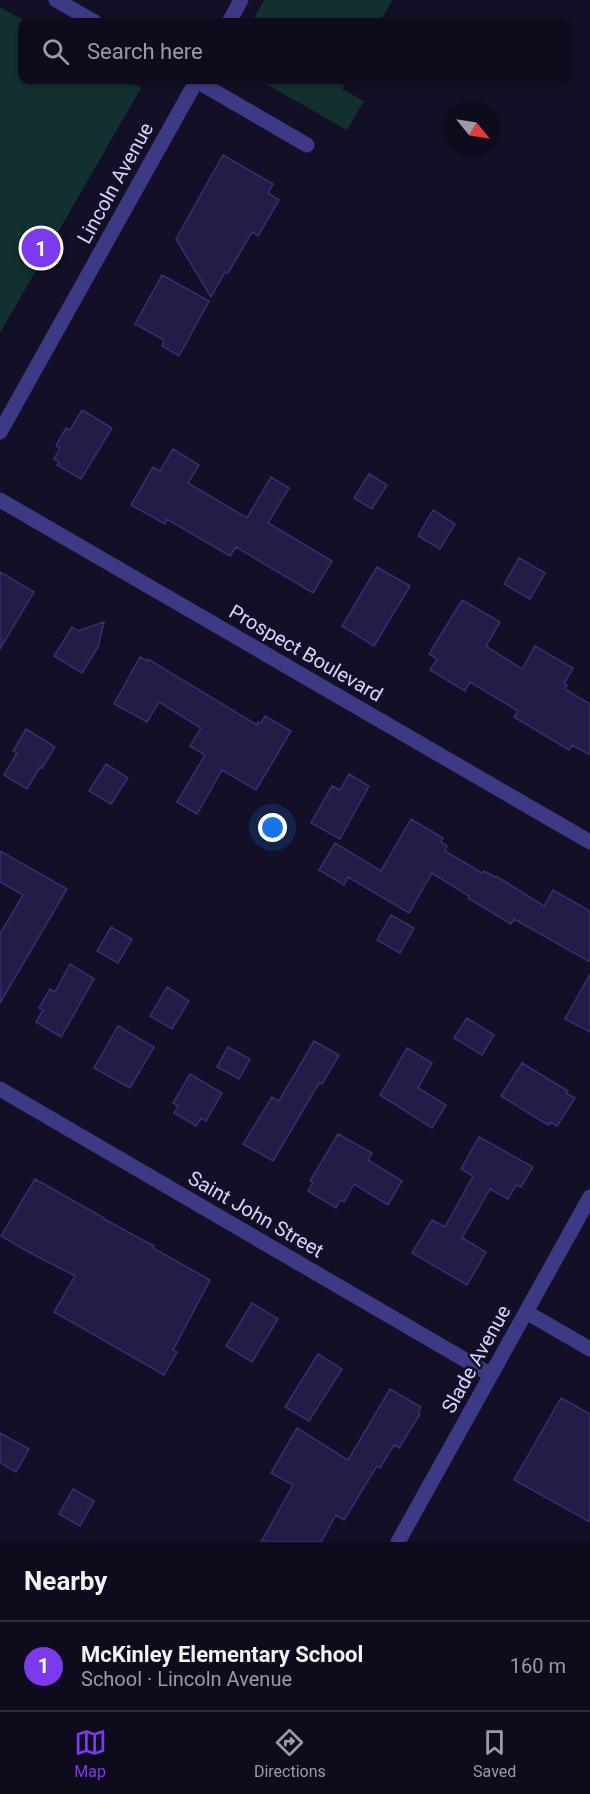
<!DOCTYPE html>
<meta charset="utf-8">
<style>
body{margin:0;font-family:Roboto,sans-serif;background:#1c1929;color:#f1f3f6}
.compass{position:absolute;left:446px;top:102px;width:54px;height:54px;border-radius:50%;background:#0e0b1c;box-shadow:0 2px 4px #0004;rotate:120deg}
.you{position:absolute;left:273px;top:828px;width:21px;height:21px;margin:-15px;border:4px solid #fff;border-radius:50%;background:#1a73e8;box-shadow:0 0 0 9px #1a73e833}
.badge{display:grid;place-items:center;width:39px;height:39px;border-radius:50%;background:#7c3aed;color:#fff;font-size:20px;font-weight:700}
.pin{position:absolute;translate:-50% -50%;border:3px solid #fff;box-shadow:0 2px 6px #0006}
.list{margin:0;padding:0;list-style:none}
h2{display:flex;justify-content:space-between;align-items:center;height:78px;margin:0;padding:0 24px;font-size:26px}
h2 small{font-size:20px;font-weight:400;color:#9b9ba3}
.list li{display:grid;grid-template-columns:39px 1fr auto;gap:18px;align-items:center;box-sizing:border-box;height:90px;padding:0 24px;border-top:2px solid #2e2b3b}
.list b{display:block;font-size:22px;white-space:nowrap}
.list p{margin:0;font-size:20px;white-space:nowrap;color:#9b9ba3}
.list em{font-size:20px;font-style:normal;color:#9b9ba3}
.icon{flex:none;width:33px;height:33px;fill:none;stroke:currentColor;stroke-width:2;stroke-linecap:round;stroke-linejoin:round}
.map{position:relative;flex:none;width:590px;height:1542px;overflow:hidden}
.search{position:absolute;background:#0e0b1c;box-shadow:0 2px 4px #0004;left:18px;right:18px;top:18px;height:66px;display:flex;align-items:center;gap:15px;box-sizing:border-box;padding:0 21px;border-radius:12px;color:#9b9ba3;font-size:22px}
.sheet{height:168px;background:#0e0b1c}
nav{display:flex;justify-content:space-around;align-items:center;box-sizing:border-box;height:84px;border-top:2px solid #2e2b3b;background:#0e0b1c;font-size:16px;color:#9b9ba3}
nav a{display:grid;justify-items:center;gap:3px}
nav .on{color:#7c3aed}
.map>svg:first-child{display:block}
.green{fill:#12302f}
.building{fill:#241b47;stroke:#3b2d73;stroke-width:1.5}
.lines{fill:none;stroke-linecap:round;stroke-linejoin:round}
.minor{stroke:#3d3a85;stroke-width:15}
.labels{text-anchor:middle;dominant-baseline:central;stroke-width:5;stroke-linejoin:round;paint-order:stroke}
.street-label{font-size:20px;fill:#d9d4ff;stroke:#130f26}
</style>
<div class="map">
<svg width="590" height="1542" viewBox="0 0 590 1542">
<rect width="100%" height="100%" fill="#130f26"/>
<path class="green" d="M 264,0 L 392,0 L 380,22 L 252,22 Z
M 0,7 L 27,22 L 22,22 L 22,80 L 126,80 L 141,88 L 0,333 Z
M 259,80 L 347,80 L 342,89 L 364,101 L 347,130 Z"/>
<path class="building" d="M 223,155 L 273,184 L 268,193 L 279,200 L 258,236 L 252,232 L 228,273 L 225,272 L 211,297 L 176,239 Z
M 162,275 L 209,301 L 179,356 L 162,346 L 164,340 L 135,324 Z
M 82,410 L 112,428 L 81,479 L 57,465 L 59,462 L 54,459 L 60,448 L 56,446 L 66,428 L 70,430 Z
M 173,449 L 199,465 L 188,483 L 247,518 L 271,477 L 289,488 L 268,523 L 332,561 L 313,593 L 236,547 L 230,556 L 167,519 L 165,524 L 131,505 L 153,467 L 160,471 Z
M 369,474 L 387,485 L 372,509 L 354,498 Z
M 433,510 L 455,524 L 440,549 L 418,536 Z
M 519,558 L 545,573 L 530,599 L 504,584 Z
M 377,567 L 410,586 L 374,646 L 342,626 Z
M 0,572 L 34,592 L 0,649 Z
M 462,600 L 500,622 L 486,646 L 522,669 L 535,646 L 573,668 L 564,684 L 567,685 L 565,689 L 590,704 L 590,755 L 572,745 L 569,750 L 514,717 L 518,711 L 470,682 L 465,691 L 430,670 L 437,659 L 429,654 Z
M 104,622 L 98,647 L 82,673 L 54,656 L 72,627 L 78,631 Z
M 140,657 L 147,661 L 148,659 L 257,725 L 258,722 L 261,723 L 265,716 L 291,731 L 256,790 L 222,770 L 197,814 L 177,802 L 205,755 L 190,746 L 201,728 L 159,702 L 147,722 L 114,704 Z
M 26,729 L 55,747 L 42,768 L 40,767 L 27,789 L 4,775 L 17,753 L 13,751 Z
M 106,764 L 128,778 L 111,804 L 89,791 Z
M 349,774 L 369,786 L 340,839 L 311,823 L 332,786 L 340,790 Z
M 411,819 L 443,838 L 441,842 L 447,846 L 445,851 L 482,873 L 484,871 L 495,877 L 496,876 L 544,906 L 553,890 L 590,911 L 590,962 L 514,919 L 511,924 L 468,898 L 469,896 L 432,873 L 409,913 L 348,877 L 344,885 L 319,870 L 335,843 L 381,871 Z
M 0,851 L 67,889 L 0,1003 L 0,934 L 23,895 L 0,882 Z
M 391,915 L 414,928 L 400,953 L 377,940 Z
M 111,927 L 132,939 L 118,963 L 97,951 Z
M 70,964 L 94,979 L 61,1037 L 36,1022 L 43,1010 L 39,1008 L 50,989 L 55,992 Z
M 590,974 L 590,1032 L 565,1019 Z
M 167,987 L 189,1001 L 172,1029 L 150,1016 Z
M 467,1018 L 494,1035 L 482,1055 L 454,1038 Z
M 118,1026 L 154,1047 L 130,1088 L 94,1068 Z
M 314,1041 L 339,1055 L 322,1084 L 319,1083 L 273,1161 L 243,1144 L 272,1097 L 279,1101 Z
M 228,1047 L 250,1059 L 239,1079 L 217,1067 Z
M 407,1048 L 432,1063 L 418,1088 L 446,1105 L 432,1128 L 380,1095 Z
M 522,1063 L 568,1091 L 566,1093 L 575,1098 L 557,1126 L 550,1122 L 548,1125 L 501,1096 Z
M 190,1074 L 222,1093 L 206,1121 L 201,1118 L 196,1126 L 174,1113 L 178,1106 L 173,1103 Z
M 338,1134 L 372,1153 L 368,1160 L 402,1181 L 388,1205 L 354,1184 L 344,1202 L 340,1200 L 336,1208 L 308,1191 L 313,1183 L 310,1181 Z
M 479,1137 L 533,1167 L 521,1187 L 516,1185 L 508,1199 L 490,1189 L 462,1238 L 486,1252 L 467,1285 L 412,1253 L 432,1220 L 445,1227 L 473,1176 L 461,1169 Z
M 35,1179 L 104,1218 L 104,1219 L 154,1246 L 153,1248 L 210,1280 L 173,1350 L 177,1352 L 164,1375 L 54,1312 L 75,1276 L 25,1250 L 1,1236 Z
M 252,1303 L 278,1319 L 252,1362 L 226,1346 Z
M 318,1354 L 342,1369 L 309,1421 L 285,1407 Z
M 390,1389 L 421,1407 L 418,1413 L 420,1414 L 399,1448 L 394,1445 L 380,1468 L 377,1466 L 344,1520 L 336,1515 L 321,1542 L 261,1542 L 293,1485 L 271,1473 L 297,1428 L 348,1460 Z
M 561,1398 L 590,1414 L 590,1522 L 514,1480 Z
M 0,1433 L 29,1449 L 16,1472 L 0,1463 Z
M 73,1489 L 94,1501 L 80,1526 L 59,1514 Z"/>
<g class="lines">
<path class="minor" d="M 56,0 L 95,22
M 229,22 L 241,0
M 195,80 L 307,145
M 0,432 L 197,80
M 0,500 L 590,842
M 0,1089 L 491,1375
M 526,1312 L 590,1349
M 398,1542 L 590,1197"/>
</g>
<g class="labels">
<g class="street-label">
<text transform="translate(115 183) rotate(-61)">Lincoln Avenue</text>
<text transform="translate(306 653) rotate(30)">Prospect Boulevard</text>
<text transform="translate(256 1214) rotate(30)">Saint John Street</text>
<text transform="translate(476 1359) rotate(-61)">Slade Avenue</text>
</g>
</g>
</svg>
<svg class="compass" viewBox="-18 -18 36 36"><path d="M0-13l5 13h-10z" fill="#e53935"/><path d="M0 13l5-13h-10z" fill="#9b9ba3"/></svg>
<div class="you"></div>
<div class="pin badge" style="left:41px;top:248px">1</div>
<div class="search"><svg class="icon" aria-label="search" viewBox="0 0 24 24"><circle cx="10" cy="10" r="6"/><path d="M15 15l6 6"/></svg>Search here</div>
</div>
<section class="sheet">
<h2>Nearby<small></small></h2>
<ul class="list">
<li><span class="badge">1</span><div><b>McKinley Elementary School</b><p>School · Lincoln Avenue</p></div><em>160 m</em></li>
</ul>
</section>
<nav>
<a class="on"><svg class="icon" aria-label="map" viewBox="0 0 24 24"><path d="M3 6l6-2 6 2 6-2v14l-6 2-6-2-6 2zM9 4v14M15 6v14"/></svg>Map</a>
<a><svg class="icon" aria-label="directions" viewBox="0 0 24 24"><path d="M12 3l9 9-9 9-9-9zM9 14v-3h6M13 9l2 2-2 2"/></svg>Directions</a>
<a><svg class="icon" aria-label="saved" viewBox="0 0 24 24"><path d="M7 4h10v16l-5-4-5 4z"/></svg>Saved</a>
</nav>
